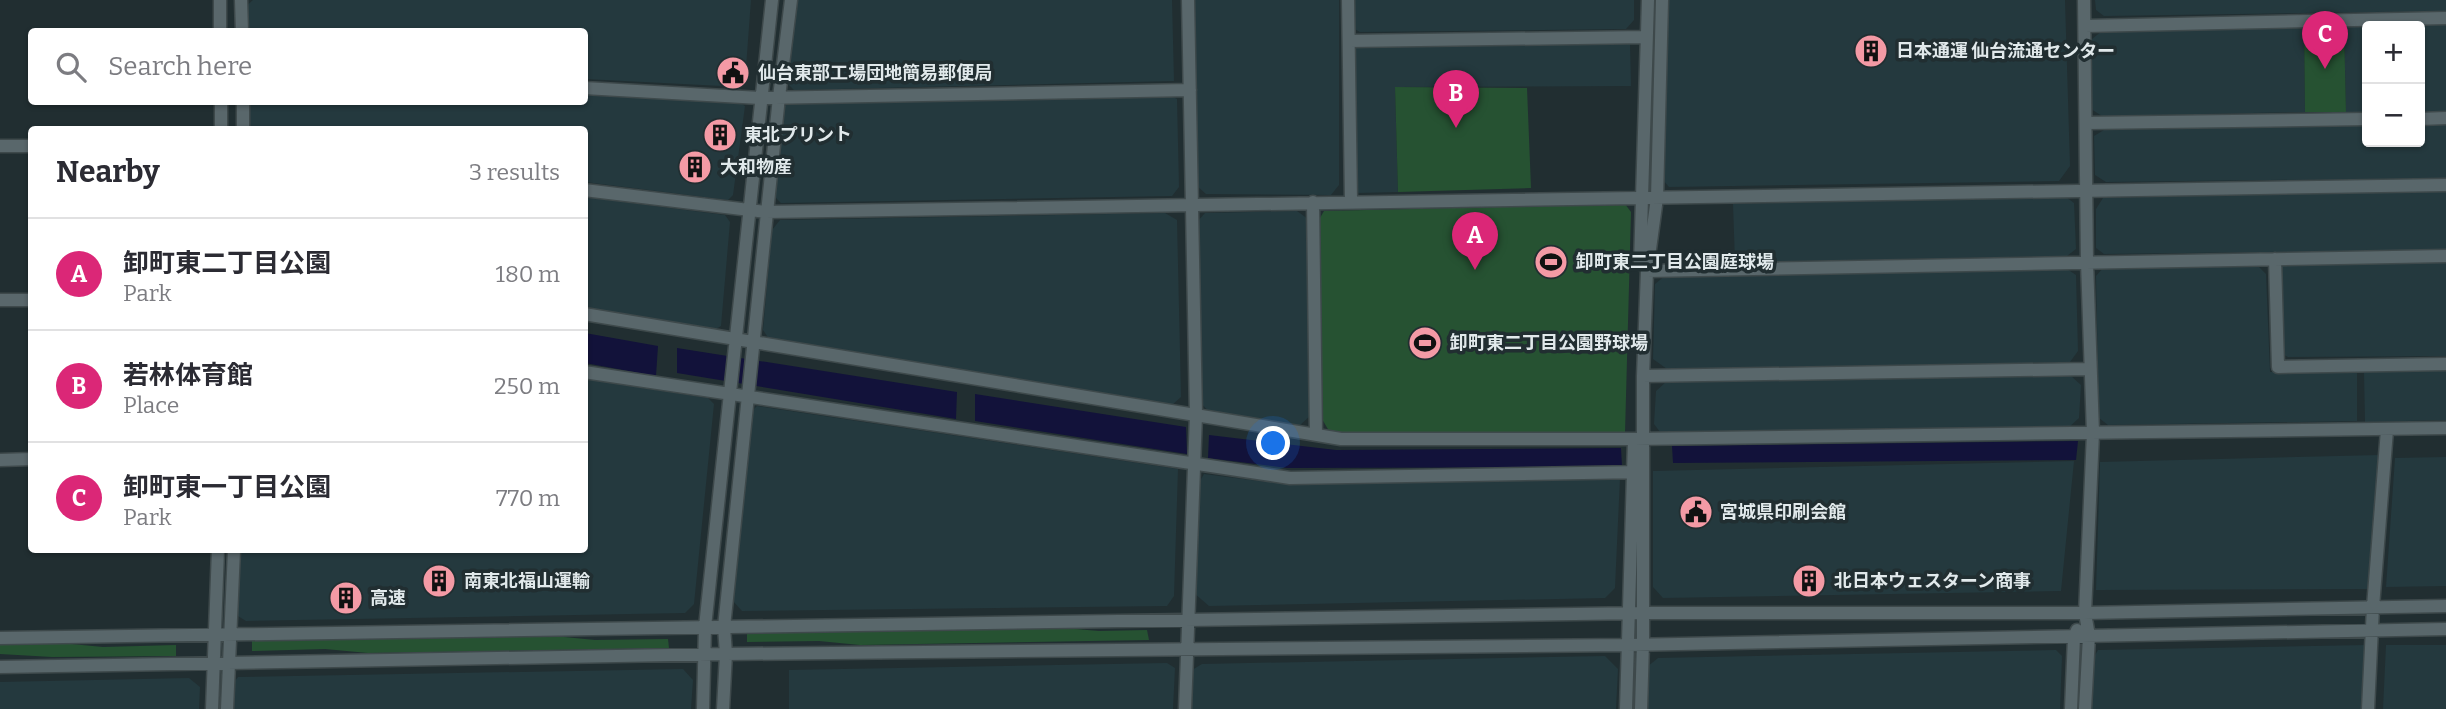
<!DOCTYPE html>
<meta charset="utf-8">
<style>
body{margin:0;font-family:Bitter,"Noto Sans JP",serif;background:#f7f7f7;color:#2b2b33}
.controls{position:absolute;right:21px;top:21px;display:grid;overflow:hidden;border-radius:7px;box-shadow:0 2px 5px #0004}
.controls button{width:63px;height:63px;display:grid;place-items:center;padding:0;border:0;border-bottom:2px solid #e1e1e2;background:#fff;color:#2b2b33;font:35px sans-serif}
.you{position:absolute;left:1274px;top:444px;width:24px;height:24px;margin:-18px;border:5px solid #fff;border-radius:50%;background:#1a73e8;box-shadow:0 0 0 10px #1a73e833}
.badge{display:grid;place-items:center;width:46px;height:46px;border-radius:50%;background:#db2777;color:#fff;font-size:23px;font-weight:700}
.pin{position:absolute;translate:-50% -58px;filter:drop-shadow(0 2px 4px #0008)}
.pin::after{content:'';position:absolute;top:37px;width:24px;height:21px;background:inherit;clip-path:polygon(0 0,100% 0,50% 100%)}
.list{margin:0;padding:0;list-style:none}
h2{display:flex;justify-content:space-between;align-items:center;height:91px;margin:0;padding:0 28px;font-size:30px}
h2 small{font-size:23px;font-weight:400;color:#7c7c81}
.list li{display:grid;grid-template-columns:46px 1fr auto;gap:21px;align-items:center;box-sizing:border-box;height:112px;padding:0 28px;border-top:2px solid #e1e1e2}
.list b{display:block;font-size:26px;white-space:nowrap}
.list p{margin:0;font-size:23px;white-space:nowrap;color:#7c7c81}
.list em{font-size:23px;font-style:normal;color:#7c7c81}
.icon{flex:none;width:38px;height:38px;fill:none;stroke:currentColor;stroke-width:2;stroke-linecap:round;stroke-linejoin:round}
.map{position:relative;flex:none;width:2446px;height:709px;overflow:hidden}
.search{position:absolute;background:#fff;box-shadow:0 2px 5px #0004;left:28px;top:28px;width:560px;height:77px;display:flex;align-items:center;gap:18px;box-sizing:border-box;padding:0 24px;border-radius:7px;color:#7c7c81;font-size:26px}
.panel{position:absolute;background:#fff;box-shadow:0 2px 5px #0004;left:28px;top:126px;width:560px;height:427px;border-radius:7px}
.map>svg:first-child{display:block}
.built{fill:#24393e}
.green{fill:#265232}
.water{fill:#12123a}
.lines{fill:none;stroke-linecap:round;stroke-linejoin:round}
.minor-casing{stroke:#3e494b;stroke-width:15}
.minor{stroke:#59676b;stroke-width:12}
.labels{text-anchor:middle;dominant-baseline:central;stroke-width:7;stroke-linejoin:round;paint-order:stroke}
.poi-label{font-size:18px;font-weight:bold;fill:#e1e9eb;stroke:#212e31;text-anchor:start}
</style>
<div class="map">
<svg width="2446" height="709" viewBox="0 0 2446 709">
<rect width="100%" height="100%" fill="#212e31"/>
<path class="built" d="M 253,0 L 751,0 L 745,81 L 741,87 L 585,79 L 584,32 L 245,31 L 244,8 Z
M 797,0 L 1172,0 L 1174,81 L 794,90 L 787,83 Z
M 1195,0 L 1339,0 L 1339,185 L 1331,195 L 1206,194 L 1197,186 Z
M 1351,0 L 1634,0 L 1634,20 L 1626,29 L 1360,32 L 1351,27 Z
M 1667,0 L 2065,0 L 2070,166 L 2059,181 L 1669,187 L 1662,179 Z
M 2095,0 L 2446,0 L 2446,11 L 2104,16 L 2096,10 Z
M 2446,24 L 2446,111 L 2420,111 L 2420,26 L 2367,26 L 2367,112 L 2346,112 L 2344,26 Z
M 2304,26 L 2305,112 L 2102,116 L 2091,109 L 2092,39 L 2102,31 Z
M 1624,42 L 1630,44 L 1631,86 L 1395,87 L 1398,192 L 1357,193 L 1352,187 L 1351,53 L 1357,46 Z
M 585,93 L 739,102 L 745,106 L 733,195 L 728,200 L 585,182 L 584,130 L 248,129 L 247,102 L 584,102 Z
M 1169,95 L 1177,99 L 1179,187 L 1172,196 L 781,203 L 774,196 L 784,107 L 789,101 Z
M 2420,124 L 2446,124 L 2446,178 L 2106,182 L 2095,175 L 2094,136 L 2104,130 L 2367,125 L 2367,142 L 2420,142 Z
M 2446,190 L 2446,250 L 2104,254 L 2096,248 L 2096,209 L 2103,198 Z
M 584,197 L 725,215 L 730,222 L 721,326 L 712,331 L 585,310 Z
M 2066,197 L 2074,203 L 2076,249 L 2067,256 L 1735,262 L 1733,204 Z
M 1297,211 L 1308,219 L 1310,416 L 1299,426 L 1208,411 L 1201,403 L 1197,222 L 1205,213 Z
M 1165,213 L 1177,220 L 1181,397 L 1172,405 L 769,339 L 763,330 L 772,230 L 780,220 Z
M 2446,262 L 2446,356 L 2288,357 L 2280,353 L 2277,271 L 2284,265 Z
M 2256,264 L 2266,274 L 2270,372 L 2357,370 L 2357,421 L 2108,425 L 2099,418 L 2096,276 L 2104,267 Z
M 2067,269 L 2076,275 L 2078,351 L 2070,362 L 1667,369 L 1653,359 L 1655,284 L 1666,275 Z
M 2446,370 L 2446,420 L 2365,422 L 2364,372 Z
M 2071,376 L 2081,385 L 2079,418 L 2067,429 L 1660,432 L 1654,424 L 1656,391 L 1666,382 Z
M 585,379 L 708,398 L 714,404 L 694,604 L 685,613 L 246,621 L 233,613 L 236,550 L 584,550 Z
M 757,406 L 1178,469 L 1174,596 L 1167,606 L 742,611 L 733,601 L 753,410 Z
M 2380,455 L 2371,589 L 2096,590 L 2100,462 Z
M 2446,457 L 2446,586 L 2386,587 L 2395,458 Z
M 2074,461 L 2061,591 L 1663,598 L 1653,587 L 1653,471 Z
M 1204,474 L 1267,482 L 1620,478 L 1615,588 L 1605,598 L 1209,606 L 1194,593 L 1199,483 Z
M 2367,645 L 2364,709 L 2090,709 L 2094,657 L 2098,650 Z
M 2386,645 L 2446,645 L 2446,709 L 2383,709 Z
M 2056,650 L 2062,656 L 2060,709 L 1646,709 L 1647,667 L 1658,658 Z
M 1605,656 L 1618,669 L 1616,709 L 1190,709 L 1192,670 L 1202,664 Z
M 1167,663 L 1175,668 L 1173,709 L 789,709 L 789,670 Z
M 683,669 L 693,680 L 691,709 L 229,709 L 230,687 L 238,677 Z
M 189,678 L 200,687 L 199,709 L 0,709 L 0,682 Z"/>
<path class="green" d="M 2304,26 L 2344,26 L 2346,112 L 2305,112 Z
M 1395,87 L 1527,88 L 1531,188 L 1398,192 Z
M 1625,204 L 1631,212 L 1625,433 L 1342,435 L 1329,431 L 1322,419 L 1320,218 L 1324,211 Z
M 1064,628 L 1099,631 L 1147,630 L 1149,640 L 860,645 L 819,641 L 747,642 L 747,632 Z
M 554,636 L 595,640 L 668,639 L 669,648 L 368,653 L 325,649 L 252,651 L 252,641 Z
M 61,643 L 103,647 L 176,645 L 176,656 L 52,657 L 0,654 L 0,644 Z"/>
<path class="water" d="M 585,333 L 658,346 L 656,376 L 585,363 Z
M 677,348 L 957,392 L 956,419 L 677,373 Z
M 975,394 L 1186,427 L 1187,454 L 975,421 Z
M 1209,435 L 1336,450 L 1621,448 L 1622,467 L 1287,468 L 1208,458 Z
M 2078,441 L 2076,460 L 1673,463 L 1672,446 Z"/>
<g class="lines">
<defs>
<path id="minor" d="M 220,0 L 220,32
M 241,0 L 242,32
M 1348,0 L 1351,201
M 2084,0 L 2087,262 L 2093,433 L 2085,613 L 2089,636 L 2085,709
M 2085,26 L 2446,18
M 1349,41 L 1646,37
M 584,88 L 760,98 L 1190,90
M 221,102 L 221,130
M 243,102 L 243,130
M 2420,119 L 2446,118
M 2087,123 L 2367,119
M 0,146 L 32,146
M 584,190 L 766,212 L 2446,185
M 1313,202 L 1316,435
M 2275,259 L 2278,367 L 2446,364
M 1640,264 L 1648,0
M 1647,271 L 2446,256
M 0,300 L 32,300
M 584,314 L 1341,439 L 1634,439 L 2446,428
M 584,372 L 1290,478 L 1642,472
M 1643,376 L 2089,369
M 0,460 L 32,459
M 0,638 L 1643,613 L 2085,613 L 2446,606
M 0,667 L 726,654 L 1628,645 L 2446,629
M 212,709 L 218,550
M 227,709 L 234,550
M 703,709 L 705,627 L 772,0
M 723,709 L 726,654 L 724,627 L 779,97 L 791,0
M 1185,709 L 1196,415 L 1188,0
M 1626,709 L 1634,440
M 1641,709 L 1643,643 L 1643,376 L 1647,271 L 1657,198 L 1662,0
M 2071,709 L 2074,637 L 2077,630
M 2368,709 L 2373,607 L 2387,430"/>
</defs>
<use href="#minor" class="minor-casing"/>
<use href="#minor" class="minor"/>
</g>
<defs>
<symbol id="building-disc" viewBox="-11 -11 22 22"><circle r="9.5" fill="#f49aa5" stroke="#212e31"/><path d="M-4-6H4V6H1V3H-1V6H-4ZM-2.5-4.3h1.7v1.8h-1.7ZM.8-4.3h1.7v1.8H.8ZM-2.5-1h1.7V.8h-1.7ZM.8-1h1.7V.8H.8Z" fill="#111"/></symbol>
<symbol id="civic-disc" viewBox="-11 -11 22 22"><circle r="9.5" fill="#f49aa5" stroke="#212e31"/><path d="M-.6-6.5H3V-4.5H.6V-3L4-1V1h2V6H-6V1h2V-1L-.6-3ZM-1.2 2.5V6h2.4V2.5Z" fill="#111"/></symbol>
<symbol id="stadium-disc" viewBox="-11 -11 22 22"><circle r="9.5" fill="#f49aa5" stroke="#212e31"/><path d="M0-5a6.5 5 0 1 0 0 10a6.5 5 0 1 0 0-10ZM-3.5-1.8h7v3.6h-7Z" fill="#111"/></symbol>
</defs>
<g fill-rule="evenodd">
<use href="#building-disc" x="1852" y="32" width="38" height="38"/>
<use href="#civic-disc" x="714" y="54" width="38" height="38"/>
<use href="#building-disc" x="701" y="116" width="38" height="38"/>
<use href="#building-disc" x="676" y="148" width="38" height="38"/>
<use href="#stadium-disc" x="1532" y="243" width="38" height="38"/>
<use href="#stadium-disc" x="1406" y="324" width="38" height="38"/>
<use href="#civic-disc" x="1677" y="493" width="38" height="38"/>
<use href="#building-disc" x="420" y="562" width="38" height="38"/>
<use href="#building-disc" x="1790" y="562" width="38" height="38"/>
<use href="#building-disc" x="327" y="579" width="38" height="38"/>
</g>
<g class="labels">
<g class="poi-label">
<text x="1896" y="51">日本通運 仙台流通センター</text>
<text x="758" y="73">仙台東部工場団地簡易郵便局</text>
<text x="744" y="135">東北プリント</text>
<text x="720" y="167">大和物産</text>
<text x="1576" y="262">卸町東二丁目公園庭球場</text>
<text x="1450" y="343">卸町東二丁目公園野球場</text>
<text x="1720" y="512">宮城県印刷会館</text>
<text x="464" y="581">南東北福山運輸</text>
<text x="1834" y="581">北日本ウェスターン商事</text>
<text x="370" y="598">高速</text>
</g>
</g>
</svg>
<div class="controls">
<button>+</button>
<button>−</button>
</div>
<div class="you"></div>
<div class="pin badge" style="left:1475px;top:270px">A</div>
<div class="pin badge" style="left:1456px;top:128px">B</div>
<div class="pin badge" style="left:2325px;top:69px">C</div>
<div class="search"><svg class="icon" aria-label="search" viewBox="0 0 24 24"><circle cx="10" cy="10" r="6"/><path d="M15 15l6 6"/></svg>Search here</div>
<section class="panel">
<h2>Nearby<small>3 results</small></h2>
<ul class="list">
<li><span class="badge">A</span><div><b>卸町東二丁目公園</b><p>Park</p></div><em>180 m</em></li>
<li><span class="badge">B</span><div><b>若林体育館</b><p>Place</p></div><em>250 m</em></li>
<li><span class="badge">C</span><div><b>卸町東一丁目公園</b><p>Park</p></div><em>770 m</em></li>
</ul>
</section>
</div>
